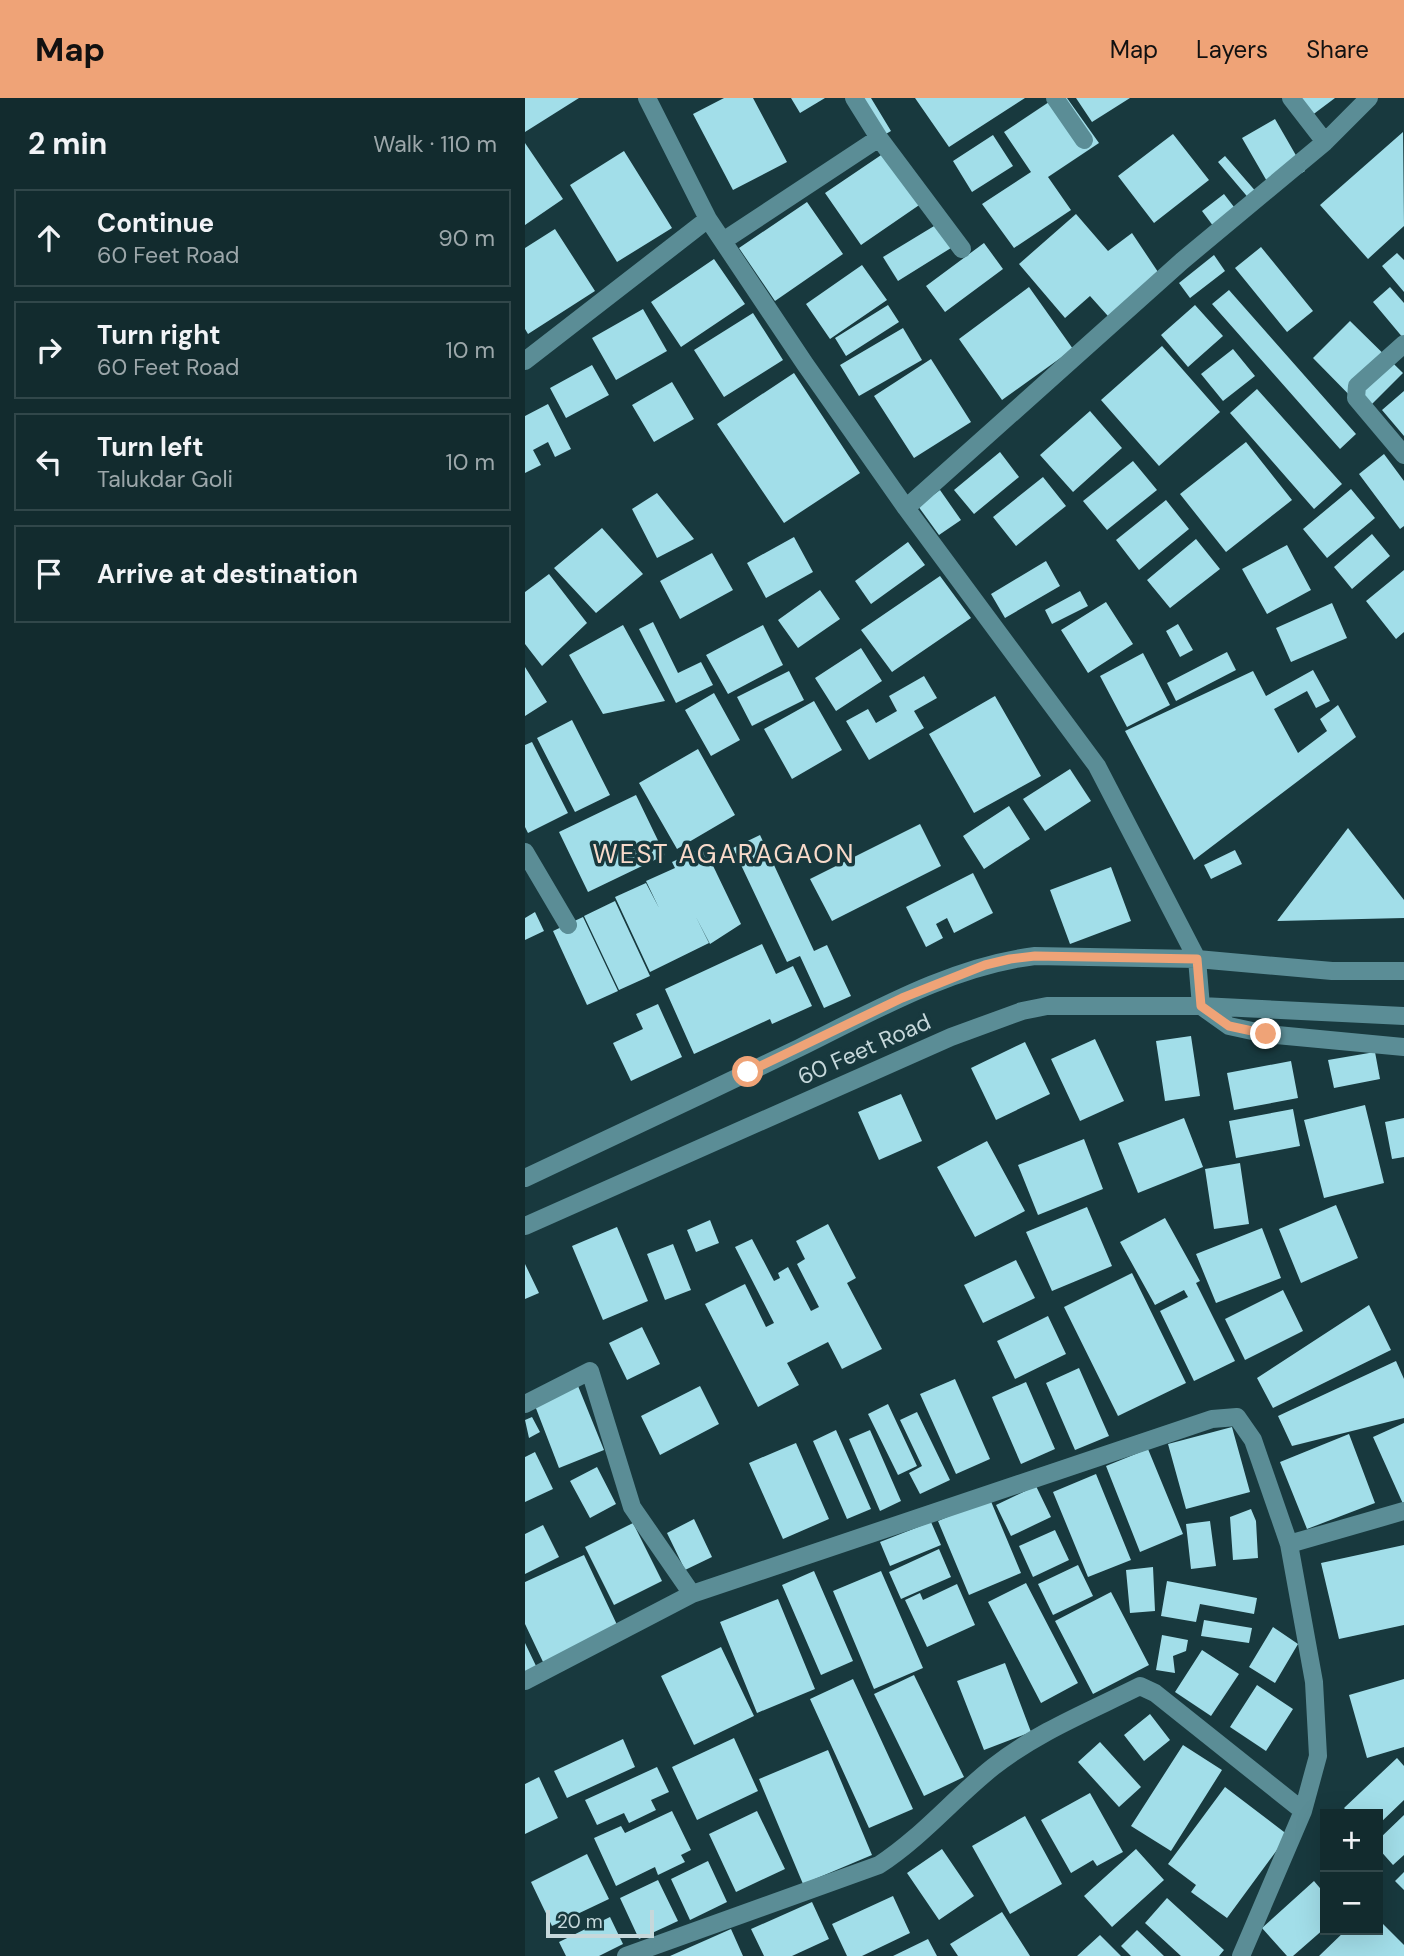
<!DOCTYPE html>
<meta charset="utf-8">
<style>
body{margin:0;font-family:"DM Sans",sans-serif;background:#1b3336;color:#f1f3f6}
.controls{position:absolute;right:21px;bottom:21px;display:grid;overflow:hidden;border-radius:0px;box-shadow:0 7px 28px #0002}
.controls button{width:63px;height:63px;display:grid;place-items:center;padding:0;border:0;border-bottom:2px solid #31474a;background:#122b2e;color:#f1f3f6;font:35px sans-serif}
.scale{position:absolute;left:21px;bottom:18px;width:108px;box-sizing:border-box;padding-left:7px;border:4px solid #c6d8db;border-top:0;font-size:19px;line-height:24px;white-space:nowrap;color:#c6d8db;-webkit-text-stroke:5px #18393e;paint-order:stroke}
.stop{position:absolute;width:21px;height:21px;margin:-16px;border:5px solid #efa377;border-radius:50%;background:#fff}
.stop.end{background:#efa377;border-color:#fff;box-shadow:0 2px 7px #0008}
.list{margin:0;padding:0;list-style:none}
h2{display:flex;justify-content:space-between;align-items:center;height:91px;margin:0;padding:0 28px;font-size:30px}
h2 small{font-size:23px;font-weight:400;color:#9ca7aa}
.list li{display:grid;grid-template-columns:46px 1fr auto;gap:21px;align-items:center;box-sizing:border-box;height:98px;margin:0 14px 14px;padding:0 14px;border:2px solid #31474a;border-radius:0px}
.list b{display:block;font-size:26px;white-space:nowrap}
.list p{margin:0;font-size:23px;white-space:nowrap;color:#9ca7aa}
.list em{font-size:23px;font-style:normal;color:#9ca7aa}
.icon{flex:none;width:38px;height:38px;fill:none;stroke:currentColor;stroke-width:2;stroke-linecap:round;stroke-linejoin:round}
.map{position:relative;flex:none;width:879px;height:1858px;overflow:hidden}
header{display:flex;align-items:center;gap:42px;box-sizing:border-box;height:98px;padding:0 35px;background:#efa377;color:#111}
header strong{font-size:33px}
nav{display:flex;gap:38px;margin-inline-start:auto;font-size:24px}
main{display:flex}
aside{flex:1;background:#122b2e}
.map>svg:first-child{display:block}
.building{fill:#a2dee9}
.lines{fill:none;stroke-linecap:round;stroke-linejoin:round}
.minor{stroke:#5b8d96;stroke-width:18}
.route{stroke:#efa377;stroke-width:9}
.labels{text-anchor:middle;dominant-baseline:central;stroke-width:7;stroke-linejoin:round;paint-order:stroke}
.street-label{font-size:23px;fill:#c6d8db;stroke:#18393e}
.quarter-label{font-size:26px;letter-spacing:2px;fill:#f8daca;stroke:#18393e}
</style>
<header>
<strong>Map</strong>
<nav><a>Map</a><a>Layers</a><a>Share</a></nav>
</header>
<main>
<aside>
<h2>2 min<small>Walk · 110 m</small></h2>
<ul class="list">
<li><svg class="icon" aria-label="ahead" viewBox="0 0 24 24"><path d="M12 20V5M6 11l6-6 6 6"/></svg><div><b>Continue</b><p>60 Feet Road</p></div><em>90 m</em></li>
<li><svg class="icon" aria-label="right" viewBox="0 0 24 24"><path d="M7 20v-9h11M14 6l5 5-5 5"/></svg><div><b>Turn right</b><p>60 Feet Road</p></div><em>10 m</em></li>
<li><svg class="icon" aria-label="left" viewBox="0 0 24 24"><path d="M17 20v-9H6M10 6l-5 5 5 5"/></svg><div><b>Turn left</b><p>Talukdar Goli</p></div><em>10 m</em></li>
<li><svg class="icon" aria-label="arrive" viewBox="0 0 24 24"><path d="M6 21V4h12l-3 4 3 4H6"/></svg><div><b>Arrive at destination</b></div></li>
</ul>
</aside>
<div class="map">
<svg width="879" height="1858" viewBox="0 0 879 1858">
<rect width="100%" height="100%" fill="#18393e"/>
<path class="building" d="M 0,0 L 54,0 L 0,34 Z
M 199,0 L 228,0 L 262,64 L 208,92 L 168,16 Z
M 266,0 L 300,0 L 275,15 Z
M 321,0 L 346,0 L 366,33 L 347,44 Z
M 390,0 L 500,0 L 424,49 Z
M 530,0 L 542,0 L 574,45 L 523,79 L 546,112 L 489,150 L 457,106 L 506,74 L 479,34 Z
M 551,0 L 605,0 L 567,24 Z
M 773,0 L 810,0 L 786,18 Z
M 750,21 L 780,73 L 747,92 L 717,40 Z
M 878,34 L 879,128 L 843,161 L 795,107 Z
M 648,36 L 684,82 L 629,125 L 593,78 Z
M 468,37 L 488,68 L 447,94 L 428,63 Z
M 0,45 L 38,101 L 0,127 Z
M 368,49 L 403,101 L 336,147 L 300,95 Z
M 99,53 L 147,130 L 92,164 L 45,87 Z
M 700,58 L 733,96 L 726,103 L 693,64 Z
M 699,96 L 719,122 L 697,140 L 677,113 Z
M 282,104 L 318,156 L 250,203 L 214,150 Z
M 551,116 L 583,153 L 607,135 L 641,186 L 591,227 L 565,198 L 540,220 L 494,166 Z
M 419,122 L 434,145 L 373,183 L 358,159 Z
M 30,131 L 70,193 L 3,236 L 0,231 L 0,150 Z
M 459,145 L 478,171 L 420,214 L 401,188 Z
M 736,149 L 788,213 L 762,234 L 710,170 Z
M 872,155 L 879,162 L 879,194 L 857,168 Z
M 689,157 L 700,173 L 665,200 L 654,185 Z
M 189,161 L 220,206 L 156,249 L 126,204 Z
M 337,167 L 362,202 L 305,241 L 281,206 Z
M 504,189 L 548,251 L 477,302 L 434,241 Z
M 865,189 L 879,205 L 879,241 L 848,204 Z
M 704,192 L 831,336 L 815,351 L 687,206 Z
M 363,207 L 374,224 L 321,258 L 310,240 Z
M 670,207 L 698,238 L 663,269 L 636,237 Z
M 118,211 L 142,253 L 91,282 L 67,240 Z
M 228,215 L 258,262 L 199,299 L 169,252 Z
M 825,223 L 878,275 L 840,313 L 788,260 Z
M 378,230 L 397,262 L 334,298 L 315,267 Z
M 637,248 L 695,314 L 634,368 L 576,302 Z
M 708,251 L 730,278 L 698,303 L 676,276 Z
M 406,261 L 446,324 L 389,360 L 349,298 Z
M 67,267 L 84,297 L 41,320 L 25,290 Z
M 269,275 L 335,375 L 259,425 L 192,326 Z
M 147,284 L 169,321 L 129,344 L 107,307 Z
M 732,291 L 817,386 L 789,411 L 705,315 Z
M 879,293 L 879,338 L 857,312 Z
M 23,306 L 46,351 L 30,359 L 23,344 L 8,352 L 16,367 L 0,375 L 0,318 Z
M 565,313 L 597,350 L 548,394 L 515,357 Z
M 721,344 L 767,402 L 701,454 L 655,396 Z
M 475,354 L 494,379 L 449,416 L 429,392 Z
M 859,356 L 879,383 L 879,428 L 875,431 L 834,376 Z
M 608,363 L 632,392 L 582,432 L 558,403 Z
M 518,379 L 541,408 L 491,448 L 468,419 Z
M 826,391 L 850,420 L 802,460 L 778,431 Z
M 415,392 L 436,422 L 414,437 L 393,408 Z
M 132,395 L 169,441 L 132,460 L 107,411 Z
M 641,402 L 664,431 L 614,472 L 591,442 Z
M 77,430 L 118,476 L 71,515 L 29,470 Z
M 847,436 L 865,458 L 827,491 L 809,469 Z
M 269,439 L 288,474 L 241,500 L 222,465 Z
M 671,441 L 695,471 L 645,510 L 622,482 Z
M 383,444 L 400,467 L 346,506 L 330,483 Z
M 762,447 L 786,492 L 742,516 L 717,471 Z
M 187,455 L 208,492 L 155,521 L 135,483 Z
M 521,463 L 535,488 L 480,520 L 466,496 Z
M 879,472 L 879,534 L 871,541 L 841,503 Z
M 24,476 L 62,525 L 17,568 L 0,546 L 0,494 Z
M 415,478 L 446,520 L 367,574 L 336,532 Z
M 295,492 L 315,521 L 273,550 L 253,522 Z
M 555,493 L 563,508 L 527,526 L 520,512 Z
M 581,504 L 608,546 L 563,575 L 536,532 Z
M 807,505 L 822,540 L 766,564 L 751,530 Z
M 128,524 L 153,575 L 176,564 L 188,587 L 151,605 L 114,531 Z
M 653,526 L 668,552 L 655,559 L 641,533 Z
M 98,527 L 140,603 L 78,616 L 44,557 Z
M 238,527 L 258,567 L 203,596 L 181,557 Z
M 336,550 L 357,583 L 311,613 L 290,580 Z
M 702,554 L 711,572 L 651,603 L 642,585 Z
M 618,555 L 645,607 L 602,629 L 575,578 Z
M 0,569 L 22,604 L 0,618 Z
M 788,572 L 805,603 L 791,610 L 782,593 L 749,611 L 773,655 L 802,633 L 795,621 L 813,607 L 831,639 L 669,762 L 600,633 L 728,573 L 741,598 Z
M 264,573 L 279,602 L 227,628 L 212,599 Z
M 399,578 L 412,600 L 389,613 L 399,630 L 344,662 L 321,623 L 343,611 L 351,625 L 372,613 L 364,598 Z
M 189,595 L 215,642 L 186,658 L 160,612 Z
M 470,598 L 516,678 L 449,715 L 404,636 Z
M 289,603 L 317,652 L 267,681 L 239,631 Z
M 47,622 L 85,697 L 50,714 L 12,640 Z
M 7,644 L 43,715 L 3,735 L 0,729 L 0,647 Z
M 173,651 L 210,717 L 152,751 L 114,685 Z
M 545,671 L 566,703 L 520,733 L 498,701 Z
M 111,697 L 140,757 L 63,794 L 34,734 Z
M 484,708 L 505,741 L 459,771 L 438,738 Z
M 395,726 L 416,768 L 307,823 L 285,781 Z
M 823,730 L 879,802 L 879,820 L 752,823 Z
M 235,737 L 289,853 L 302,847 L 326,898 L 299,910 L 275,858 L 262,864 L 208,750 Z
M 179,749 L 216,826 L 185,846 L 171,819 L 184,845 L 125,874 L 90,799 L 121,785 L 134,810 L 121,783 L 150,770 L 147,764 Z
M 710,752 L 717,766 L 686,781 L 679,767 Z
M 586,769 L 606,823 L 545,846 L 525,792 Z
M 448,775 L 468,815 L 429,835 L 422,820 L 411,826 L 418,840 L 401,849 L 381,809 Z
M 90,803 L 125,878 L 94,892 L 59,818 Z
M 10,814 L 19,833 L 0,842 L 0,820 Z
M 58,819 L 93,893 L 62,907 L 28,833 Z
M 237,846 L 251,876 L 268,868 L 287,908 L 247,926 L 245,921 L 169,956 L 140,891 Z
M 133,906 L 157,959 L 106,983 L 88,945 L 118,931 L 111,916 Z
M 666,938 L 675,998 L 640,1003 L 631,943 Z
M 570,941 L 599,1003 L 555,1023 L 526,961 Z
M 500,944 L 525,996 L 471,1022 L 446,970 Z
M 850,954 L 855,981 L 809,990 L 803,962 Z
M 766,963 L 773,1000 L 709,1012 L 702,975 Z
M 376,996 L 397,1043 L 354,1062 L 333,1014 Z
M 840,1007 L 859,1085 L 799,1100 L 779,1022 Z
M 768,1011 L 775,1048 L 711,1060 L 704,1023 Z
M 659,1020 L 678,1069 L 613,1095 L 593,1045 Z
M 879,1020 L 879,1059 L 867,1061 L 860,1024 Z
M 559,1041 L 578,1091 L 513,1117 L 493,1067 Z
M 462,1043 L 500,1113 L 450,1139 L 412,1069 Z
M 715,1065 L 724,1126 L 689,1131 L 680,1071 Z
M 811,1107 L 833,1160 L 776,1185 L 754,1131 Z
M 562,1109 L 587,1168 L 527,1193 L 501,1134 Z
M 640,1120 L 675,1183 L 671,1185 L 710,1263 L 669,1283 L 635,1213 L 663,1199 L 659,1192 L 630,1207 L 595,1144 Z
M 185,1122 L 194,1145 L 171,1154 L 162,1132 Z
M 303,1126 L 331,1180 L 322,1185 L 357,1251 L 317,1271 L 303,1244 L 262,1265 L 274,1287 L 233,1309 L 180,1206 L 220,1186 L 241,1229 L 249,1225 L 210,1149 L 227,1141 L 249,1183 L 255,1180 L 253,1175 L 263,1169 L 286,1213 L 294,1209 L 272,1166 L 280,1161 L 271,1143 Z
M 92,1129 L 123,1203 L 78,1222 L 47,1148 Z
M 737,1130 L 756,1180 L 691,1205 L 671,1156 Z
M 148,1146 L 166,1192 L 140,1202 L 122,1156 Z
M 491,1162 L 510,1200 L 458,1225 L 439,1187 Z
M 0,1166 L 14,1195 L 0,1201 Z
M 607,1175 L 661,1285 L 593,1318 L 539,1209 Z
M 758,1192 L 778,1233 L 720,1262 L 700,1221 Z
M 844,1207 L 866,1252 L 748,1310 L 732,1280 Z
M 523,1218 L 541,1256 L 490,1281 L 472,1243 Z
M 117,1229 L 135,1266 L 102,1282 L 84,1245 Z
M 871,1263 L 879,1281 L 879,1320 L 767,1348 L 753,1318 Z
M 554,1270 L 584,1338 L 550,1352 L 521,1285 Z
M 430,1281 L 465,1361 L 431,1376 L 395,1296 Z
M 51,1283 L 79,1352 L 34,1370 L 7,1300 Z
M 501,1284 L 530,1351 L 496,1366 L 467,1299 Z
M 175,1288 L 194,1326 L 135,1357 L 116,1318 Z
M 363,1306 L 392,1368 L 373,1377 L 343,1316 Z
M 392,1314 L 425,1382 L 395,1396 L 384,1375 L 397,1368 L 375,1322 Z
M 7,1319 L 15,1334 L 4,1340 L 0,1322 Z
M 879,1325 L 879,1408 L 848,1339 Z
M 707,1329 L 725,1394 L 661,1411 L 643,1346 Z
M 311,1332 L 346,1411 L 322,1421 L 288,1343 Z
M 345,1332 L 376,1403 L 355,1413 L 324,1341 Z
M 824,1336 L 850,1405 L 782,1431 L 755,1364 Z
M 271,1345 L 304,1421 L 258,1441 L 224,1365 Z
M 623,1351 L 658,1436 L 615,1454 L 581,1368 Z
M 10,1354 L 28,1391 L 0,1404 L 0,1359 Z
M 72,1369 L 91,1406 L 65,1420 L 45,1383 Z
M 571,1376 L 606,1462 L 563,1479 L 528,1394 Z
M 511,1388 L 526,1419 L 486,1438 L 471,1407 Z
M 465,1401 L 496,1475 L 444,1497 L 413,1423 Z
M 726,1411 L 731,1423 L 733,1460 L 708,1462 L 705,1419 Z
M 169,1421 L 187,1459 L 160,1472 L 142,1435 Z
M 685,1423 L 691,1468 L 666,1471 L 661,1426 Z
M 406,1424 L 416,1447 L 365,1468 L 355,1444 Z
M 108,1425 L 137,1483 L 89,1507 L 60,1449 Z
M 18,1427 L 34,1459 L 0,1476 L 0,1436 Z
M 530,1432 L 544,1462 L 508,1479 L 494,1448 Z
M 879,1447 L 879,1527 L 814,1541 L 796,1465 Z
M 414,1451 L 426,1479 L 376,1501 L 364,1474 Z
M 59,1457 L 94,1531 L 19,1566 L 0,1526 L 0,1484 Z
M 553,1467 L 568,1498 L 528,1517 L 513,1486 Z
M 628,1469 L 630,1513 L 605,1515 L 601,1472 Z
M 289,1473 L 328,1563 L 296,1577 L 257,1487 Z
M 356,1473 L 398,1570 L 349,1591 L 308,1493 Z
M 642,1483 L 732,1500 L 729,1516 L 675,1506 L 671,1524 L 636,1518 Z
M 501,1485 L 553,1585 L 516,1605 L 463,1504 Z
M 432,1486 L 450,1527 L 402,1549 L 380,1502 L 395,1495 L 398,1502 Z
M 586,1494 L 624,1567 L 568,1596 L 530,1523 Z
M 253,1501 L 290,1591 L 232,1615 L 195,1524 Z
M 679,1522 L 727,1530 L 724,1545 L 676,1538 Z
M 748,1529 L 773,1546 L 750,1585 L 724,1569 Z
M 637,1537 L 663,1542 L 661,1553 L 648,1558 L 650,1575 L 631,1572 Z
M 0,1545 L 12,1570 L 0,1576 Z
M 196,1549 L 229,1618 L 169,1647 L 136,1578 Z
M 677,1552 L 714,1576 L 686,1618 L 650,1594 Z
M 480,1565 L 506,1634 L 459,1652 L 432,1583 Z
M 389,1577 L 439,1679 L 399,1698 L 349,1596 Z
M 328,1581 L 388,1711 L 344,1730 L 285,1601 Z
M 879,1581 L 879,1649 L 842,1660 L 824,1597 Z
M 732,1587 L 768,1611 L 741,1653 L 705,1629 Z
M 625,1616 L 645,1642 L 619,1663 L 599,1637 Z
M 209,1640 L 233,1693 L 172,1722 L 147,1669 Z
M 98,1641 L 110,1669 L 42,1700 L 29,1673 Z
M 575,1644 L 616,1689 L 594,1709 L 553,1664 Z
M 658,1647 L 697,1672 L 646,1753 L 606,1728 Z
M 303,1652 L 347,1757 L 278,1786 L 234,1681 Z
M 872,1660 L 879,1668 L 879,1702 L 853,1727 L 853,1716 L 825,1716 L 819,1710 Z
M 132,1669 L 144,1694 L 126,1702 L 131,1712 L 104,1725 L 99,1715 L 72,1727 L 60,1702 Z
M 14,1679 L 33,1720 L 0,1736 L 0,1686 Z
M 700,1689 L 763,1737 L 702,1820 L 666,1794 L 671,1787 L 643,1766 Z
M 565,1695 L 598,1754 L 572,1768 L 568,1762 L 546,1775 L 516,1722 Z
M 147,1713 L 166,1752 L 156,1757 L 160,1764 L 133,1777 L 130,1769 L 91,1788 L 69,1740 L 96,1728 L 100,1735 Z
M 232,1713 L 260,1771 L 211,1794 L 184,1736 Z
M 879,1717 L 879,1757 L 868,1767 L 853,1750 L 853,1742 Z
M 500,1718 L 537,1786 L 485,1816 L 447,1748 Z
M 417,1751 L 449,1798 L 414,1822 L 382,1775 Z
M 611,1751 L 639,1782 L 587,1829 L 559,1798 Z
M 62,1756 L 84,1801 L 27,1828 L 6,1784 Z
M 183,1763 L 202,1804 L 165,1822 L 146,1781 Z
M 879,1774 L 879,1792 L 870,1783 Z
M 133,1782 L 153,1823 L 114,1841 L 95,1800 Z
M 789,1783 L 800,1796 L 800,1830 L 768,1858 L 762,1858 L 737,1830 Z
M 368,1798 L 385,1835 L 337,1858 L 322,1858 L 307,1826 Z
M 642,1800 L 699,1852 L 694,1858 L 656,1858 L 620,1825 Z
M 287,1804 L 304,1841 L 267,1858 L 239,1858 L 226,1831 Z
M 477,1814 L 505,1858 L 433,1858 L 425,1846 Z
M 85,1819 L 98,1846 L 74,1858 L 41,1858 L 34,1844 Z
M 853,1821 L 879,1847 L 879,1858 L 794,1858 L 821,1832 L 853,1832 Z
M 206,1831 L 218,1858 L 145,1858 Z
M 612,1832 L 639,1858 L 606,1858 L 596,1848 Z
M 575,1837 L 596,1858 L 552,1858 Z
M 403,1841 L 412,1858 L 368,1858 Z"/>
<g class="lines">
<path class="minor" d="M 122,0 L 183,121 L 280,266 L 381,410 L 572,668 L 672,861 L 676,908
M 530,0 L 559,42
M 766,0 L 800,44
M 354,40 L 437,151
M 198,143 L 354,40 L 329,0
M 879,246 L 832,288 L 831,300 L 879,357
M 0,263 L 183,121
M 381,410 L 657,163 L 800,44 L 844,0
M 0,754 L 43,827
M 676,908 L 704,928 L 741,936 L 879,949
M 0,1080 C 91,1037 183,994 274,950 C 349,913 427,868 510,858 L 672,861 L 807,873 L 879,873
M 0,1128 L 426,939 L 497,913 L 522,908 L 676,908 L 879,918
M 0,1306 L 65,1273 L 107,1409 L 167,1496
M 0,1583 L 167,1496 L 687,1321 L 712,1319 L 728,1342 L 764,1446 L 879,1413
M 101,1858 L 354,1767 C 397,1739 429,1700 468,1669 C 512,1634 565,1613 615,1588 L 630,1595 L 778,1713
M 716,1858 L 778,1713 L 793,1658 L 789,1584 L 764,1446"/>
</g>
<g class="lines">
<path class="route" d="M 223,974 L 377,900 L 460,867 L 485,861 L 510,858 L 672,861 L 676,908 L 704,928 L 741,936"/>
</g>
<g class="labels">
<g class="street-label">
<text transform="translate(339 951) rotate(-24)">60 Feet Road</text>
</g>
<g class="quarter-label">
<text x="199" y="756">WEST AGARAGAON</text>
</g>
</g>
</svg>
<div class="controls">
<button>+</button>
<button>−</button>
</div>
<div class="scale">20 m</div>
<div class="stop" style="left:223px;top:974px"></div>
<div class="stop end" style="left:741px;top:936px"></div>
</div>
</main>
